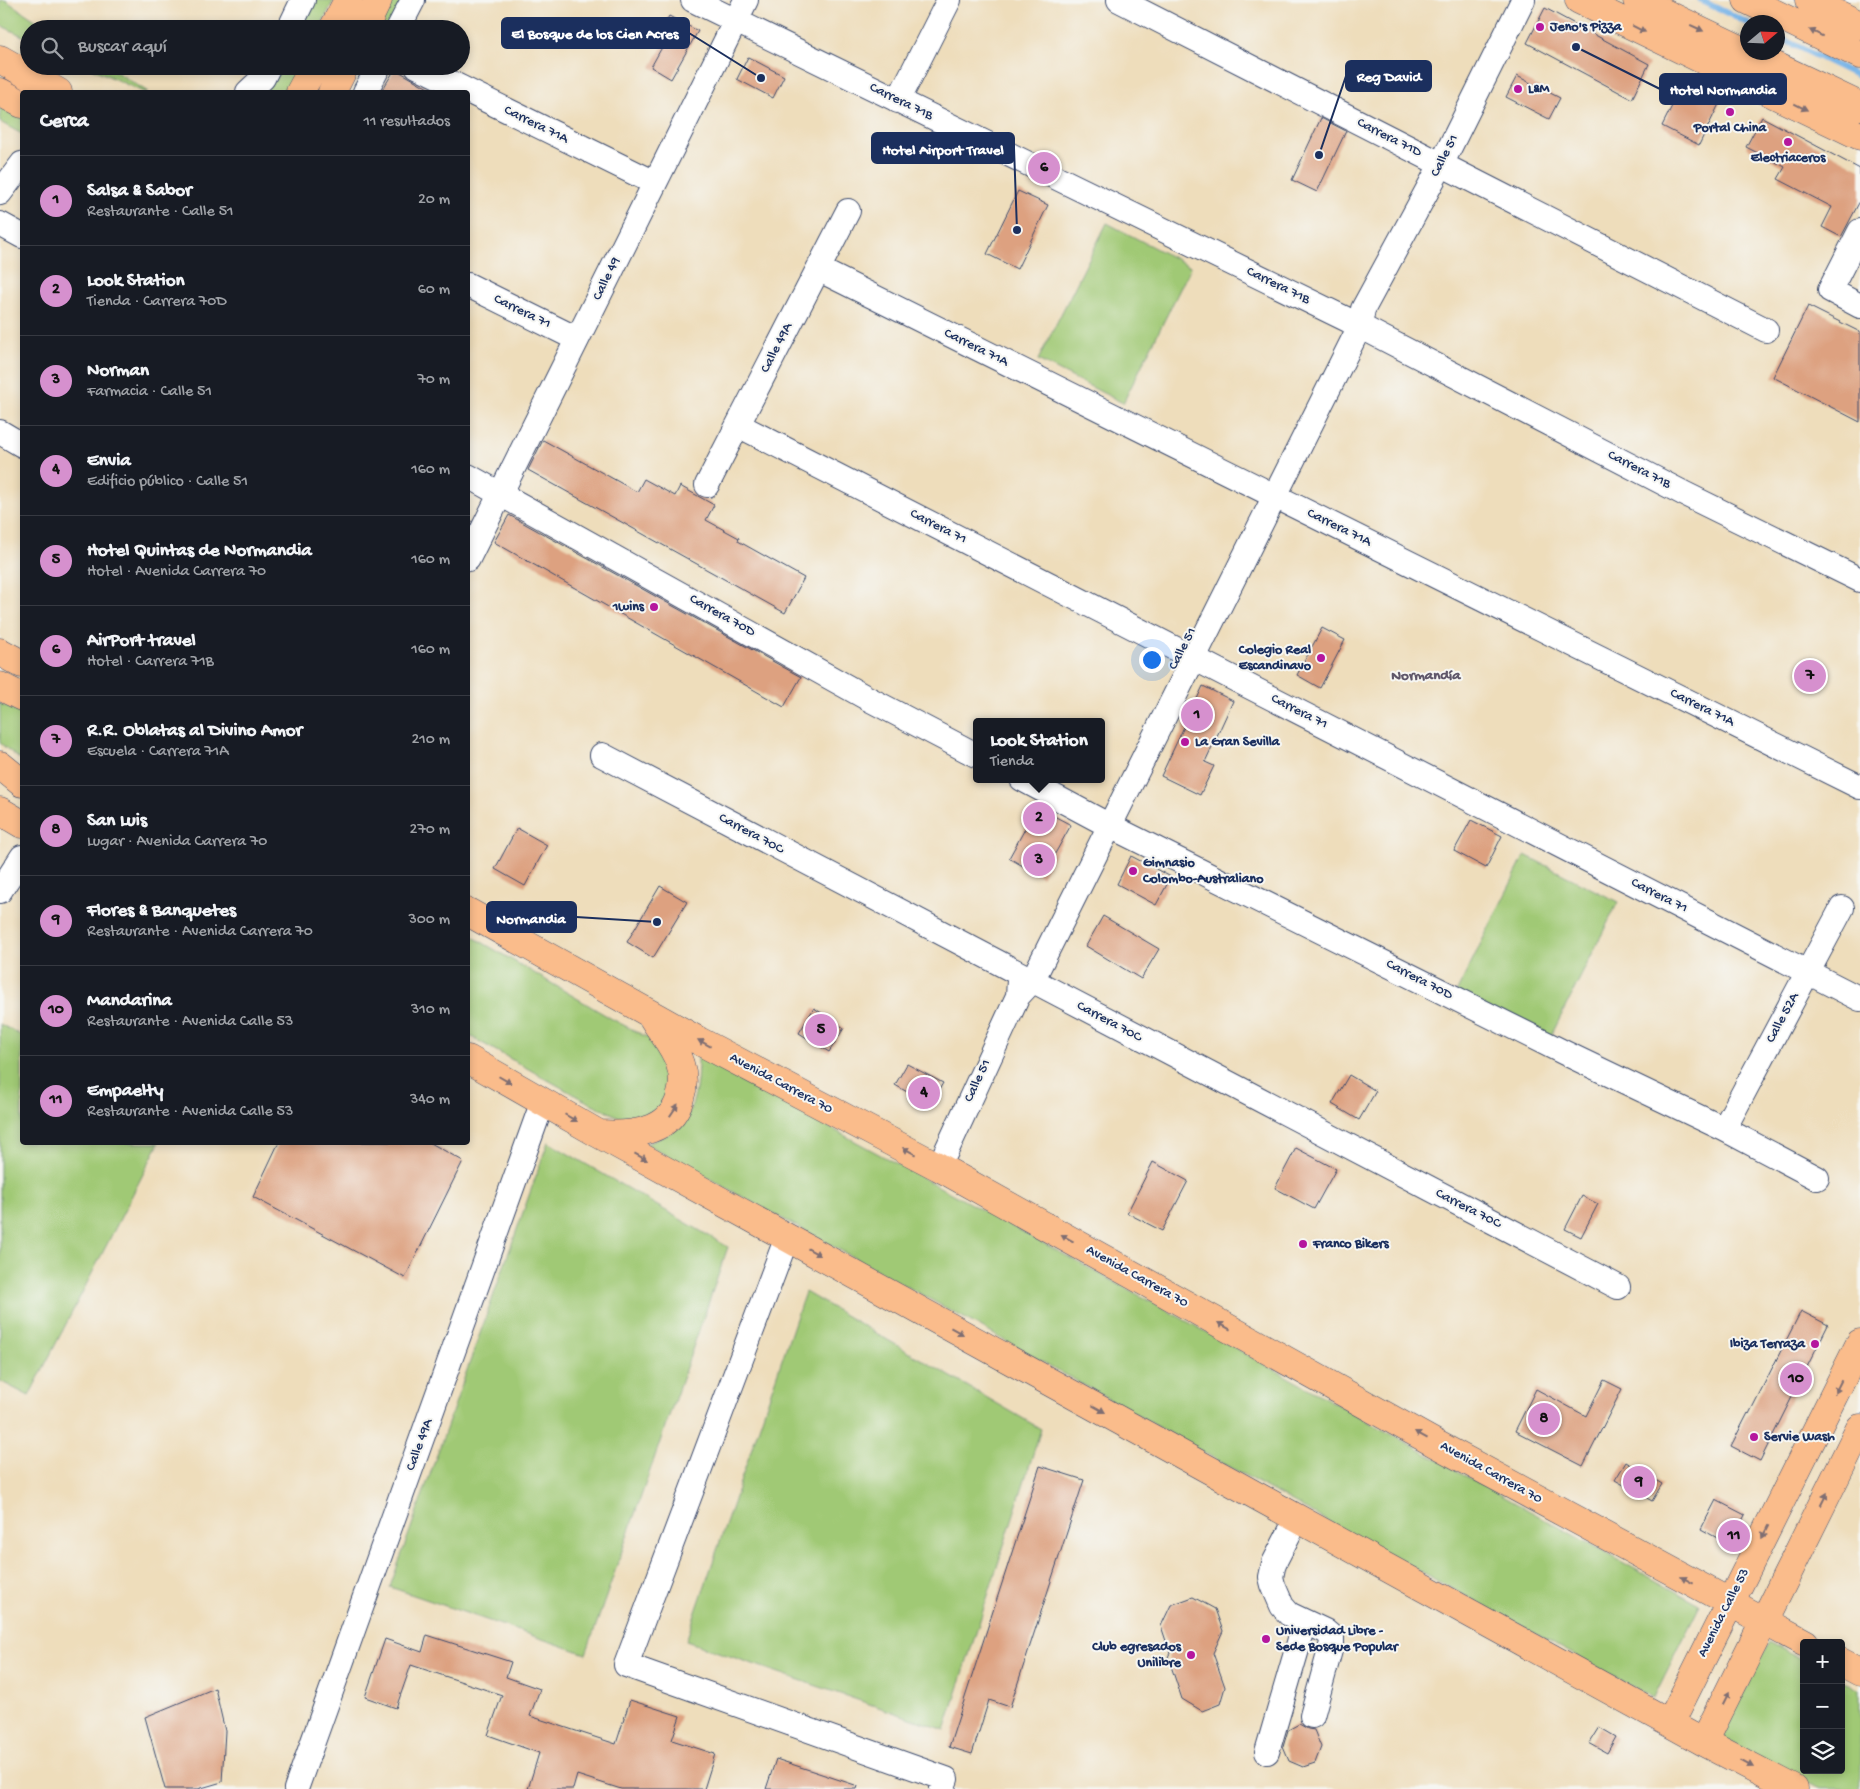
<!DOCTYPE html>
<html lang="es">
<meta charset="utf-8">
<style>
body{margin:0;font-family:"Gochi Hand",sans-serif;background:#20242c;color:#f1f3f6}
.controls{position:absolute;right:15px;bottom:15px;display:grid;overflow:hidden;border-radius:5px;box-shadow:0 2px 8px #0003}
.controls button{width:45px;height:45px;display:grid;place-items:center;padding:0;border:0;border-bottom:1px solid #363941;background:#171b24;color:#f1f3f6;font:25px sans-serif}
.compass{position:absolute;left:1740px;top:15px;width:45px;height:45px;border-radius:50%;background:#171b24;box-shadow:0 2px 8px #0003;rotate:71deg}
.you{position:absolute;left:1151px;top:659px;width:18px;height:18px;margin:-12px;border:4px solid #fff;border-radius:50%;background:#1a73e8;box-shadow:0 0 0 8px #1a73e833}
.badge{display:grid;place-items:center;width:32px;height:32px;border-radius:50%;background:#d690ce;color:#111;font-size:16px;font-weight:700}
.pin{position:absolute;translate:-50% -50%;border:2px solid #fff;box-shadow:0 1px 5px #0006}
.popup{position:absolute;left:973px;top:718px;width:132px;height:65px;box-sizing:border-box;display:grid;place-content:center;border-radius:5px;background:#171b24;filter:drop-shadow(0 1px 4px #0005);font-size:16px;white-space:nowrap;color:#9ea1a6}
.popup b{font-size:19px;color:#f1f3f6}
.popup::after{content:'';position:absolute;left:50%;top:100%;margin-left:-10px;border:10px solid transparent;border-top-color:#171b24}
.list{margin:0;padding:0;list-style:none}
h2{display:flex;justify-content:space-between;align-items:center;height:65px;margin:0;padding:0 20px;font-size:21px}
h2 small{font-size:16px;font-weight:400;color:#9ea1a6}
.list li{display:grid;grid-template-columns:32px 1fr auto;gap:15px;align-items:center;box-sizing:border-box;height:90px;padding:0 20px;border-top:1px solid #363941}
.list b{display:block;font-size:19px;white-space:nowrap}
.list p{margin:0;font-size:16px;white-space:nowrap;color:#9ea1a6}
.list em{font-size:16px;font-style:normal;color:#9ea1a6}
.icon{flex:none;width:28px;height:28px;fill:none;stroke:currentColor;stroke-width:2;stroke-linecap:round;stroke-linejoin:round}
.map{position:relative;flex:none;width:1860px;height:1789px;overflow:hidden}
.search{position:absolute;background:#171b24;box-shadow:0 2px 8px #0003;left:20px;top:20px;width:450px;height:55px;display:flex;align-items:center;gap:12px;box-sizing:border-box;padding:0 18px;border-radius:28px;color:#9ea1a6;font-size:19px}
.panel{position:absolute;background:#171b24;box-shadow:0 2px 8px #0003;left:20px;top:90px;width:450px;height:1055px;border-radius:5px}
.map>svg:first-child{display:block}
.green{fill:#a0c975;stroke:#5e7c6a}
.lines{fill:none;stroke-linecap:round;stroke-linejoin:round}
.stream{stroke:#75b2e7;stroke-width:6}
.building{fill:#dda180}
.minor-casing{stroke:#3b496c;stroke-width:26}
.major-casing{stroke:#3b496c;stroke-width:29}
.highway-casing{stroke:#3b496c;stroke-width:29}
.minor{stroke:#fff;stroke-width:24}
.major{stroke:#fabc8b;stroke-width:28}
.highway{stroke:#fabc8b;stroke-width:28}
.oneway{fill:#7f6e72}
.poi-dot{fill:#b5179e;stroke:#f6f6f2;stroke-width:2}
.labels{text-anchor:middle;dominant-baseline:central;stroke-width:4;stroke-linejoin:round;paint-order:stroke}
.poi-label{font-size:14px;font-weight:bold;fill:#1b2f5e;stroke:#f6f6f2;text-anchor:start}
.street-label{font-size:14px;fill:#1b2f5e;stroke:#f6f6f2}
.neighbourhood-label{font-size:15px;font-weight:bold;fill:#5f576a;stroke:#f6f6f2}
.leader{fill:none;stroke:#1b2f5e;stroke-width:2}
.callout-dot{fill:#1b2f5e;stroke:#f6f6f2;stroke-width:2}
.callout{fill:#1b2f5e;stroke:#1b2f5e;stroke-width:2}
.callout-label{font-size:15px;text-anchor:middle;font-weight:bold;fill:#fff}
</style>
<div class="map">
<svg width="1860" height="1789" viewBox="0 0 1860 1789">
<rect width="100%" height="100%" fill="#f6f6f2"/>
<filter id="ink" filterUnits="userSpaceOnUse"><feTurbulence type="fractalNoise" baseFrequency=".02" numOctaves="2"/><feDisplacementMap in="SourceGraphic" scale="10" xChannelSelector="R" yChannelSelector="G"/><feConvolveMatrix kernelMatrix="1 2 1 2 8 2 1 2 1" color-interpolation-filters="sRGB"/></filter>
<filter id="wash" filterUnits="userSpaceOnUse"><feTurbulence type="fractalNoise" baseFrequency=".0096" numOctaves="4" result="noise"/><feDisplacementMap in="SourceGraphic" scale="20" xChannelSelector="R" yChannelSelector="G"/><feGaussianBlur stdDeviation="1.12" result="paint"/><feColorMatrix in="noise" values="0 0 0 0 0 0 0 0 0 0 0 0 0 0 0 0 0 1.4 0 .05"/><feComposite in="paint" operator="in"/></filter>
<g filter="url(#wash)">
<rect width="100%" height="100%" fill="#edb"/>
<path class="green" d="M 0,0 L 5,0 L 49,29 L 29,29 L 29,39 L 0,25 Z
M 314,0 L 334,0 L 319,29 L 299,29 Z
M 387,0 L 406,0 L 391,29 L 372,29 Z
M 87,66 L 107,66 L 148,92 L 143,92 Z
M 279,66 L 299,66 L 286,92 L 265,92 Z
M 0,103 L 22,115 L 22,134 L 0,122 Z
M 1107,223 L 1191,267 L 1123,403 L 1038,360 Z
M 0,703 L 22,714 L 22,761 L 0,743 Z
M 1525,855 L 1618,902 L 1548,1042 L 1455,995 Z
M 468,934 L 612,1019 L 656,1042 L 671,1070 L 667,1107 L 649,1120 L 625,1120 L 580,1098 L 468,1035 Z
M 0,1024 L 22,1036 L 22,1142 L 159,1143 L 29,1396 L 0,1381 Z
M 698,1056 L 1170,1312 L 1700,1605 L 1654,1698 L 1303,1508 L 968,1320 L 646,1144 C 653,1141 661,1138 668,1134 C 696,1117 698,1086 698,1056 Z
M 548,1142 L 728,1247 L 586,1654 L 390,1587 Z
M 805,1292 L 1041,1429 L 945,1730 L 686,1641 Z
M 1769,1642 L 1804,1660 L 1804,1770 L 1841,1770 L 1841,1680 L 1860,1690 L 1860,1789 L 1820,1789 L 1721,1738 Z"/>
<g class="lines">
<path class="stream" d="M 1700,0 L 1748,23
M 1778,37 L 1860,77"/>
</g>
<g id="blocks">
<path class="building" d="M 1545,8 L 1649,64 L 1632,99 L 1527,43 Z
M 669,16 L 698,31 L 671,79 L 651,67 L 666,40 L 658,36 Z
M 748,57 L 784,76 L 773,98 L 737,79 Z
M 395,69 L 435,92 L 381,92 Z
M 1517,76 L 1560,98 L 1549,119 L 1506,97 Z
M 1684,82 L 1721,100 L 1699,145 L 1662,126 Z
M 1762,117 L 1860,169 L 1860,201 L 1841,237 L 1822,227 L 1832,207 L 1778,179 L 1785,167 L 1746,147 Z
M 1321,118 L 1346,131 L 1317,192 L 1292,180 Z
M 1018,191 L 1048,205 L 1017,269 L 987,254 Z
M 1808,306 L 1860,332 L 1860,422 L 1773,377 Z
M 543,440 L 637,492 L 644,479 L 675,496 L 680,486 L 714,505 L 706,520 L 739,538 L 738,541 L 804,578 L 785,613 L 528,470 Z
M 509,515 L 801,677 L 784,707 L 494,542 Z
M 1322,628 L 1345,640 L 1320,688 L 1297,675 Z
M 1203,686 L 1233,701 L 1205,762 L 1214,766 L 1200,795 L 1161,776 Z
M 1037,807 L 1071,825 L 1042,877 L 1009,858 Z
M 1471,820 L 1502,836 L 1486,868 L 1454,851 Z
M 517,828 L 547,845 L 525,886 L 495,869 Z
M 1131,856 L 1171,877 L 1156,905 L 1117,884 Z
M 660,886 L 687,902 L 653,958 L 627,942 Z
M 1103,916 L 1159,949 L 1141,979 L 1086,946 Z
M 814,1008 L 844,1028 L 829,1052 L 799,1033 Z
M 907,1064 L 943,1083 L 930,1105 L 895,1085 Z
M 1349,1075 L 1376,1091 L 1359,1120 L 1332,1104 Z
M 279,1142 L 429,1142 L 463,1161 L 405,1278 L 253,1197 Z
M 1296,1148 L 1336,1169 L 1314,1209 L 1275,1188 Z
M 1153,1162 L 1188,1181 L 1162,1231 L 1127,1213 Z
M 1582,1196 L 1598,1204 L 1581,1237 L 1565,1229 Z
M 1801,1311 L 1828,1325 L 1760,1461 L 1731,1446 L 1748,1413 L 1749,1414 Z
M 1604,1380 L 1622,1389 L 1583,1466 L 1515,1431 L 1536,1389 L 1586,1416 Z
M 1626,1462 L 1662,1484 L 1652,1501 L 1615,1480 Z
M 1040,1466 L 1084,1480 L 1010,1707 L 989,1700 L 972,1754 L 949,1747 Z
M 1716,1500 L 1745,1515 L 1730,1545 L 1701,1529 Z
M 1193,1597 L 1215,1609 L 1223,1631 L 1213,1653 L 1225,1687 L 1220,1704 L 1202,1711 L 1182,1699 L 1168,1657 L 1170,1653 L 1161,1626 L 1171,1605 Z
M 427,1635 L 511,1662 L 506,1677 L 540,1689 L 530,1716 L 616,1744 L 630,1700 L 680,1716 L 672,1740 L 715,1754 L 704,1789 L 621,1789 L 577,1775 L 573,1789 L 528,1789 L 539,1753 L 488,1735 L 502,1695 L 411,1665 L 396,1708 L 365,1697 L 385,1639 L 422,1652 Z
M 215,1688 L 225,1731 L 222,1782 L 198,1789 L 165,1789 L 145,1717 Z
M 1299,1724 L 1308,1729 L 1314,1730 L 1321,1747 L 1315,1763 L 1303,1767 L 1289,1761 L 1283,1747 L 1288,1730 Z
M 1599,1727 L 1616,1737 L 1607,1753 L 1589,1743 Z
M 776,1759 L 858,1786 L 857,1789 L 766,1789 Z"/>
</g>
</g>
<g filter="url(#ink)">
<use href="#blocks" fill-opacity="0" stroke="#3b496c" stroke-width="1"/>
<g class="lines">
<defs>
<path id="minor" d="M 693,0 L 1348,320 L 1685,494 L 1860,580
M 1119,0 L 1766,330
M 289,29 L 303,0
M 398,29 L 413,0
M 417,66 L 655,183
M 248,92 L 263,78 L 269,66
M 365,92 L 379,66
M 898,101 L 949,0
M 0,193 L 22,164
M 0,224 L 22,236
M 1860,231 L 1830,290 L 1860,306
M 818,269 L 1860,787
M 468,285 L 577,339
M 738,425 L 1860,999
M 0,432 L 22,445
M 468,476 L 867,698 L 976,755
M 707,485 L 848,211
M 468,559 L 746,0
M 602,755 L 1618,1287
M 1022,779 L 1110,826 L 1565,1053 L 1724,1129 L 1817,1178
M 0,891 L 22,857
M 1018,996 L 1032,981 L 1360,326 L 1363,309 L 1441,165 L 1523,0
M 1724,1129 L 1842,908
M 939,1167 L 1018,996 L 1019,980
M 787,1237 L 626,1665 L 946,1779 L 942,1789
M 1297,1518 L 1274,1563 L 1271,1577 L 1273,1585 L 1282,1606 L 1289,1614 L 1325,1631 L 1332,1637 L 1332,1643 L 1312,1716
M 1267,1752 L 1305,1622
M 296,1789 L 543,1101"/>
<path id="major" d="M 0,652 L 22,664
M 0,686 L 22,697
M 0,765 L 22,783
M 0,811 L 22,824
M 468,912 L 699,1041 L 939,1167 L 1438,1445 L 1805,1643
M 468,1059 L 599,1134 L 1704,1742 L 1794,1789
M 600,1134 C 631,1136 670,1133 680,1098 C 684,1086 684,1076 680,1064 C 675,1047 662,1033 653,1018
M 1841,1662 L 1860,1672
M 1670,1723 L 1860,1343
M 1704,1742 L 1860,1428"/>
<path id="highway" d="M 1579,0 L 1860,136
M 1637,0 L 1860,106
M 1747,0 L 1860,55
M 1809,0 L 1860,25
M 333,29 L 348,0
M 364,29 L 378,0
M 0,59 L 58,92
M 0,92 L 22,104
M 300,92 L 314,66
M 332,92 L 345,66"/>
</defs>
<use href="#minor" class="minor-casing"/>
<use href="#major" class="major-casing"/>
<use href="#highway" class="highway-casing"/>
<use href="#minor" class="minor"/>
<use href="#major" class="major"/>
<use href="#highway" class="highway"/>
</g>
<defs><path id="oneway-solid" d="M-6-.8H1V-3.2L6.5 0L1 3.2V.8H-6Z" transform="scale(1.25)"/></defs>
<g class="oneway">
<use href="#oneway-solid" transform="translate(1697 28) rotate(25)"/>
<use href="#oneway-solid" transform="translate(1639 29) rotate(26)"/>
<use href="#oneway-solid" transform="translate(1816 33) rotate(-154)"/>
<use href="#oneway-solid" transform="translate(1801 107) rotate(26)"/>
<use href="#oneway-solid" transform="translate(704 1043) rotate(-152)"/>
<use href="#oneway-solid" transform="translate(505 1080) rotate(30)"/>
<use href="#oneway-solid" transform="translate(674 1110) rotate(-56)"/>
<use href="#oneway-solid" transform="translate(571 1118) rotate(30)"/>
<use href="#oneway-solid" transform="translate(909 1151) rotate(-152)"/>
<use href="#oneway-solid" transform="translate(641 1157) rotate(29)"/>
<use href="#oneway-solid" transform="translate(1067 1238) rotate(-151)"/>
<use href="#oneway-solid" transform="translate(814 1252) rotate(29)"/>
<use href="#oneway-solid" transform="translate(1224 1326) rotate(-151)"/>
<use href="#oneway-solid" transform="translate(957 1331) rotate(29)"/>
<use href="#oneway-solid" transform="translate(1838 1387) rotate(117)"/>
<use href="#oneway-solid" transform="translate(1099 1409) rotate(29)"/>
<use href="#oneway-solid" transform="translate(1421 1435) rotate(-151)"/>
<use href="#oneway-solid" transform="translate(1824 1499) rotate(-63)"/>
<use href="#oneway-solid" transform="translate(1765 1532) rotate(117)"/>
<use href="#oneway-solid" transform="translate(1687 1580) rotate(-152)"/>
<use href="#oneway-solid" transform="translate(1726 1698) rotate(-63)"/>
<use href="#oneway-solid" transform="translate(1747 1764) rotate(28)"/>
</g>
</g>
<g class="poi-dot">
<circle cx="1540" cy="27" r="5"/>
<circle cx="1518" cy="89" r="5"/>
<circle cx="1730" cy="112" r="5"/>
<circle cx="1788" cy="142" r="5"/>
<circle cx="654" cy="607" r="5"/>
<circle cx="1321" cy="658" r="5"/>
<circle cx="1185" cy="742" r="5"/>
<circle cx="1133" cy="871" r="5"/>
<circle cx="1303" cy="1244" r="5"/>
<circle cx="1815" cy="1344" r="5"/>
<circle cx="1754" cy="1437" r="5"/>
<circle cx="1266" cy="1639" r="5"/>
<circle cx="1191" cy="1655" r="5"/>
</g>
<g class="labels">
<g class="poi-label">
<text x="1550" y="27">Jeno's Pizza</text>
<text x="1528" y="89">L&amp;M</text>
<text x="1730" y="128" text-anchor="middle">Portal China</text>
<text x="1788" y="158" text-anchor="middle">Electriaceros</text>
<text x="644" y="607" text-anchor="end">1wins</text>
<text x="1311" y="650" text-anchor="end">Colegio Real<tspan x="1311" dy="16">Escandinavo</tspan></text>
<text x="1195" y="742">La Gran Sevilla</text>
<text x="1143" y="863">Gimnasio<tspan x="1143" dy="16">Colombo-Australiano</tspan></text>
<text x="1313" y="1244">Franco Bikers</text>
<text x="1805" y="1344" text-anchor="end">Ibiza Terraza</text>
<text x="1764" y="1437">Servie Wash</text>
<text x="1276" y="1631">Universidad Libre -<tspan x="1276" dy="16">Sede Bosque Popular</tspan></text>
<text x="1181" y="1647" text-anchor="end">Club egresados<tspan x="1181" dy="16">Unilibre</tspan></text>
</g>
<g class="street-label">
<text transform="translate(901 102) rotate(26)">Carrera 71B</text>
<text transform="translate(536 125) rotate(26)">Carrera 71A</text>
<text transform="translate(1389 138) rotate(27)">Carrera 71D</text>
<text transform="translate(1445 156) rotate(-63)">Calle 51</text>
<text transform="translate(607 279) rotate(-64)">Calle 49</text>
<text transform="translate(1278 286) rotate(26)">Carrera 71B</text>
<text transform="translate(522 312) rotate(26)">Carrera 71</text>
<text transform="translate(777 348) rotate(-63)">Calle 49A</text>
<text transform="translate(976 348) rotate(26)">Carrera 71A</text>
<text transform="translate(1639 470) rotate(27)">Carrera 71B</text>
<text transform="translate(938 527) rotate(27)">Carrera 71</text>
<text transform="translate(1339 528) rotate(26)">Carrera 71A</text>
<text transform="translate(722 616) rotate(29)">Carrera 70D</text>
<text transform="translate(1183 649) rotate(-63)">Calle 51</text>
<text transform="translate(1702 708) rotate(26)">Carrera 71A</text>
<text transform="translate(1299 712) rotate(27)">Carrera 71</text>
<text transform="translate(751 834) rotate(28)">Carrera 70C</text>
<text transform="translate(1659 896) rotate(27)">Carrera 71</text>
<text transform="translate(1419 980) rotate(27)">Carrera 70D</text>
<text transform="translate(1783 1018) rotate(-62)">Calle 52A</text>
<text transform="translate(1109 1022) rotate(28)">Carrera 70C</text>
<text transform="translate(978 1081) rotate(-65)">Calle 51</text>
<text transform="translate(781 1084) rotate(28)">Avenida Carrera 70</text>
<text transform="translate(1468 1209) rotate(27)">Carrera 70C</text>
<text transform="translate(1137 1277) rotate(29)">Avenida Carrera 70</text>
<text transform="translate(420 1445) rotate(-70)">Calle 49A</text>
<text transform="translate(1491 1473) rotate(29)">Avenida Carrera 70</text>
<text transform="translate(1724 1613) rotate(-63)">Avenida Calle 53</text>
</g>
<g class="neighbourhood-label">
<text x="1426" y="676">Normandía</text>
</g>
</g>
<path class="leader" d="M761 78L689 33M1319 155L1346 76M1576 47L1660 89M1017 230L1014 148M657 922L576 917"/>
<g class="callout-dot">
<circle cx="761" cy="78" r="5"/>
<circle cx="1319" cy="155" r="5"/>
<circle cx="1576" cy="47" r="5"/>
<circle cx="1017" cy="230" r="5"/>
<circle cx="657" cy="922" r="5"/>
</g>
<g class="callout">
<rect x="502" y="18" width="187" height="30" rx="5"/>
<rect x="1346" y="61" width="85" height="30" rx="5"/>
<rect x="1660" y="74" width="126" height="30" rx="5"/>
<rect x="872" y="133" width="142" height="30" rx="5"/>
<rect x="487" y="902" width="89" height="30" rx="5"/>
</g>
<g class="callout-label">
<text x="595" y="38">El Bosque de los Cien Acres</text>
<text x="1389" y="81">Reg David</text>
<text x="1723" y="94">Hotel Normandia</text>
<text x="943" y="154">Hotel Airport Travel</text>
<text x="531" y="923">Normandia</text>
</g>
</svg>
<div class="controls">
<button>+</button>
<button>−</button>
<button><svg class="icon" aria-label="layers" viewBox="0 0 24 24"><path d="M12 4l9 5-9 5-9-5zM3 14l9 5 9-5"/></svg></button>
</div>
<svg class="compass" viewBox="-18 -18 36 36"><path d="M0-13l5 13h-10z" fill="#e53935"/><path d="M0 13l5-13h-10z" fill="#9ea1a6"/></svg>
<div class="you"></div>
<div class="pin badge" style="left:1197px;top:715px">1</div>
<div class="pin badge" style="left:1039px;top:818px">2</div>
<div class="popup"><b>Look Station</b>Tienda</div>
<div class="pin badge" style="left:1039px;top:860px">3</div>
<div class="pin badge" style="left:924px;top:1093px">4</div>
<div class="pin badge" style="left:821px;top:1030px">5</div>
<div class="pin badge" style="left:1044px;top:168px">6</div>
<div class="pin badge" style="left:1810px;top:676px">7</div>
<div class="pin badge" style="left:1544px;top:1419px">8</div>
<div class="pin badge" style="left:1639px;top:1482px">9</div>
<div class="pin badge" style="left:1796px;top:1379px">10</div>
<div class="pin badge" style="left:1734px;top:1536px">11</div>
<div class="search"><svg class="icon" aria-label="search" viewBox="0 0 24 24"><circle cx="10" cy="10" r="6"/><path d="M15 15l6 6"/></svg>Buscar aquí</div>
<section class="panel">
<h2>Cerca<small>11 resultados</small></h2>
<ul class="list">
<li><span class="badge">1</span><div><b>Salsa &amp; Sabor</b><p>Restaurante · Calle 51</p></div><em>20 m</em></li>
<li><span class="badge">2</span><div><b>Look Station</b><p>Tienda · Carrera 70D</p></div><em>60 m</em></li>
<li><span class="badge">3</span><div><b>Norman</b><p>Farmacia · Calle 51</p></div><em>70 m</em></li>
<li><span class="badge">4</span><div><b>Envia</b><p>Edificio público · Calle 51</p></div><em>160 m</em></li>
<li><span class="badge">5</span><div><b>Hotel Quintas de Normandia</b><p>Hotel · Avenida Carrera 70</p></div><em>160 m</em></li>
<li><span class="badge">6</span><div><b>AirPort travel</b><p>Hotel · Carrera 71B</p></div><em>160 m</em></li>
<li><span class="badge">7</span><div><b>R.R. Oblatas al Divino Amor</b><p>Escuela · Carrera 71A</p></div><em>210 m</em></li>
<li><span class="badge">8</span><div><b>San Luis</b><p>Lugar · Avenida Carrera 70</p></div><em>270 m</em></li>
<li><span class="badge">9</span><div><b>Flores &amp; Banquetes</b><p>Restaurante · Avenida Carrera 70</p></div><em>300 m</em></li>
<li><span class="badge">10</span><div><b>Mandarina</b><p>Restaurante · Avenida Calle 53</p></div><em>310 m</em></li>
<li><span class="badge">11</span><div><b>Empaelty</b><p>Restaurante · Avenida Calle 53</p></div><em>340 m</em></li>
</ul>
</section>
</div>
